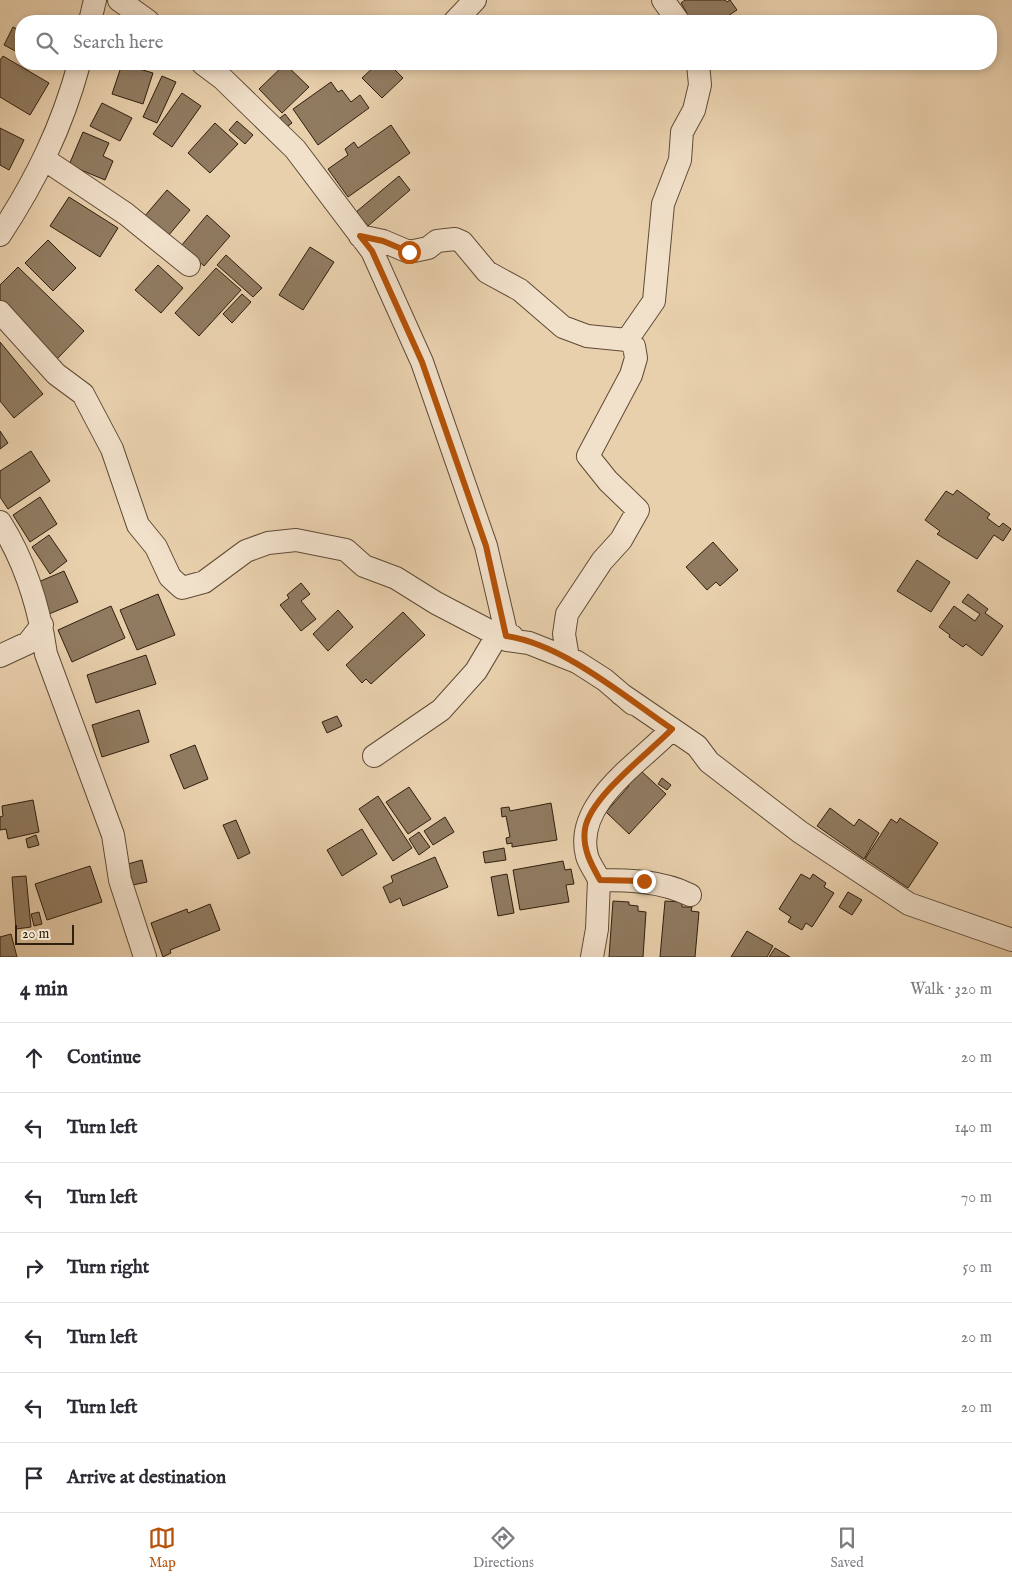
<!DOCTYPE html>
<meta charset="utf-8">
<style>
body{margin:0;font-family:"IM FELL English",serif;background:#f2f2f3;color:#2b2b33}
.scale{position:absolute;left:15px;bottom:12px;width:59px;box-sizing:border-box;padding-left:5px;border:2px solid #2f1f0e;border-top:0;font-size:14px;line-height:18px;white-space:nowrap;color:#2f1f0e;-webkit-text-stroke:4px #f1e0ca;paint-order:stroke}
.stop{position:absolute;width:15px;height:15px;margin:-11px;border:4px solid #b45309;border-radius:50%;background:#fff}
.stop.end{background:#b45309;border-color:#fff;box-shadow:0 1px 5px #0008}
.list{margin:0;padding:0;list-style:none}
h2{display:flex;justify-content:space-between;align-items:center;height:65px;margin:0;padding:0 20px;font-size:21px}
h2 small{font-size:16px;font-weight:400;color:#7c7c81}
.list li{display:grid;grid-template-columns:32px 1fr auto;gap:15px;align-items:center;box-sizing:border-box;height:70px;padding:0 20px;border-top:1px solid #e1e1e2}
.list b{display:block;font-size:19px;white-space:nowrap}
.list em{font-size:16px;font-style:normal;color:#7c7c81}
.icon{flex:none;width:28px;height:28px;fill:none;stroke:currentColor;stroke-width:2;stroke-linecap:round;stroke-linejoin:round}
.map{position:relative;flex:none;width:1012px;height:957px;overflow:hidden}
.search{position:absolute;background:#fff;box-shadow:0 2px 8px #0003;left:15px;right:15px;top:15px;height:55px;display:flex;align-items:center;gap:12px;box-sizing:border-box;padding:0 18px;border-radius:20px;color:#7c7c81;font-size:19px}
.sheet{height:555px;background:#fff}
nav{display:flex;justify-content:space-around;align-items:center;box-sizing:border-box;height:70px;border-top:1px solid #e1e1e2;background:#fff;font-size:14px;color:#7c7c81}
nav a{display:grid;justify-items:center;gap:2px}
nav .on{color:#b45309}
.map>svg:first-child{display:block}
.building{fill:#907b61;stroke:#2f1f0e}
.lines{fill:none;stroke-linecap:round;stroke-linejoin:round}
.minor-casing{stroke:#5e4b36;stroke-width:24}
.minor{stroke:#f1e0ca;stroke-width:22}
.route{stroke:#b45309;stroke-width:6}
</style>
<div class="map">
<svg width="1012" height="957" viewBox="0 0 1012 957">
<rect width="100%" height="100%" fill="#e9d0ad"/>
<filter id="stains"><feTurbulence type="fractalNoise" baseFrequency=".004" numOctaves="4"/><feColorMatrix values="0 0 0 0 .2 0 0 0 0 .09 0 0 0 0 .02 0 0 0 .5 -.17"/></filter>
<radialGradient id="worn" r=".72"><stop offset=".6" stop-color="#630" stop-opacity="0"/><stop offset="1" stop-color="#630" stop-opacity=".3"/></radialGradient>
<path class="building" d="M 685,0 L 725,0 L 727,2 L 730,0 L 737,10 L 720,21 L 688,21 L 684,15 L 687,13 L 681,3 Z
M 13,27 L 21,31 L 21,54 L 4,45 Z
M 3,56 L 49,83 L 30,115 L 0,97 L 0,60 Z
M 122,64 L 153,73 L 143,104 L 112,94 Z
M 285,64 L 309,87 L 282,113 L 259,89 Z
M 377,64 L 389,64 L 403,78 L 382,98 L 362,78 Z
M 162,76 L 176,82 L 157,123 L 143,117 Z
M 331,82 L 338,92 L 342,90 L 351,102 L 360,95 L 369,108 L 318,145 L 293,109 Z
M 182,93 L 201,106 L 172,147 L 153,134 Z
M 102,103 L 132,118 L 120,141 L 90,126 Z
M 285,114 L 292,123 L 281,131 L 274,123 Z
M 237,121 L 253,135 L 245,144 L 229,130 Z
M 215,123 L 238,144 L 210,173 L 188,153 Z
M 391,125 L 410,153 L 348,197 L 328,169 L 348,155 L 345,149 L 354,142 L 358,148 Z
M 0,128 L 24,140 L 9,170 L 0,165 Z
M 83,132 L 109,143 L 103,156 L 113,161 L 105,180 L 69,165 Z
M 399,176 L 410,190 L 368,226 L 356,212 Z
M 167,190 L 190,210 L 168,236 L 144,217 Z
M 69,197 L 118,228 L 100,257 L 50,226 Z
M 207,215 L 230,236 L 204,266 L 181,246 Z
M 48,240 L 76,268 L 53,291 L 25,263 Z
M 310,247 L 334,262 L 303,310 L 279,295 Z
M 226,255 L 262,288 L 253,297 L 217,265 Z
M 158,265 L 183,288 L 161,313 L 135,290 Z
M 18,267 L 84,331 L 57,359 L 0,303 L 0,285 Z
M 216,268 L 241,290 L 199,336 L 175,313 Z
M 242,294 L 251,302 L 232,323 L 223,314 Z
M 0,342 L 43,394 L 14,418 L 0,401 Z
M 0,431 L 8,443 L 0,449 Z
M 31,451 L 50,481 L 8,509 L 0,497 L 0,471 Z
M 957,490 L 990,514 L 987,518 L 999,527 L 1003,523 L 1011,529 L 1003,541 L 994,535 L 977,559 L 937,534 L 940,531 L 925,520 L 946,491 L 953,495 Z
M 40,497 L 57,524 L 30,542 L 13,515 Z
M 49,535 L 67,561 L 50,574 L 32,547 Z
M 713,542 L 738,570 L 720,586 L 716,582 L 707,590 L 686,567 Z
M 917,560 L 950,582 L 931,612 L 897,591 Z
M 64,571 L 78,602 L 49,614 L 36,583 Z
M 301,583 L 310,594 L 301,601 L 316,619 L 301,631 L 280,605 L 289,598 L 287,595 Z
M 158,594 L 175,635 L 137,650 L 120,610 Z
M 968,594 L 988,609 L 985,613 L 1003,626 L 982,656 L 966,644 L 963,647 L 949,637 L 950,635 L 939,627 L 954,606 L 975,621 L 980,614 L 962,602 Z
M 111,606 L 125,638 L 72,662 L 58,630 Z
M 338,610 L 353,627 L 328,651 L 313,634 Z
M 403,612 L 425,635 L 371,684 L 366,679 L 362,683 L 346,665 Z
M 146,655 L 156,684 L 96,703 L 87,675 Z
M 139,710 L 149,742 L 102,757 L 92,725 Z
M 337,716 L 342,726 L 327,733 L 322,722 Z
M 195,745 L 208,779 L 184,789 L 170,755 Z
M 641,771 L 666,794 L 629,834 L 606,812 L 629,786 L 624,781 Z
M 662,778 L 671,785 L 667,790 L 658,784 Z
M 409,787 L 431,819 L 408,834 L 386,802 Z
M 378,796 L 412,848 L 393,861 L 359,809 Z
M 33,800 L 39,832 L 8,839 L 6,829 L 0,830 L 0,817 L 3,816 L 2,806 Z
M 551,803 L 557,840 L 512,847 L 512,843 L 507,844 L 506,838 L 510,837 L 506,816 L 502,817 L 501,808 L 509,807 L 510,811 Z
M 830,808 L 854,826 L 859,819 L 879,833 L 864,859 L 817,826 Z
M 445,817 L 454,832 L 433,845 L 424,831 Z
M 900,818 L 938,843 L 908,888 L 865,859 L 891,819 L 897,823 Z
M 236,820 L 250,853 L 238,859 L 223,825 Z
M 362,829 L 377,854 L 342,876 L 327,850 Z
M 419,832 L 430,847 L 419,855 L 409,839 Z
M 36,835 L 39,845 L 28,848 L 26,839 Z
M 504,848 L 506,860 L 485,863 L 483,852 Z
M 435,857 L 448,887 L 403,906 L 400,898 L 390,903 L 383,887 L 393,882 L 391,876 Z
M 142,860 L 147,882 L 133,885 L 128,864 Z
M 563,861 L 565,870 L 571,869 L 574,884 L 566,885 L 569,902 L 520,910 L 513,870 Z
M 90,866 L 102,902 L 47,920 L 35,884 Z
M 507,874 L 514,913 L 498,916 L 491,877 Z
M 801,874 L 810,879 L 813,874 L 826,883 L 824,887 L 834,893 L 812,927 L 806,923 L 802,930 L 788,922 L 791,917 L 779,909 Z
M 26,876 L 31,927 L 16,929 L 12,877 Z
M 848,892 L 862,900 L 852,915 L 839,907 Z
M 613,901 L 629,902 L 629,905 L 638,906 L 638,911 L 646,912 L 643,957 L 609,957 Z
M 665,901 L 682,902 L 682,907 L 692,907 L 691,911 L 699,912 L 695,957 L 660,957 Z
M 210,904 L 220,930 L 170,950 L 171,953 L 163,957 L 151,923 L 187,909 L 188,913 Z
M 39,912 L 42,924 L 34,926 L 31,914 Z
M 747,931 L 773,946 L 767,957 L 731,957 Z
M 11,934 L 17,957 L 0,957 L 0,937 Z
M 775,948 L 790,957 L 769,957 Z"/>
<g class="lines">
<defs>
<path id="minor" d="M 119,0 L 148,21
M 663,0 L 678,21
M 90,21 L 95,0
M 455,21 L 475,0
M 203,64 L 223,79 L 295,149 L 372,251 L 422,362 L 486,546 L 507,636
M 44,159 L 126,214 L 189,265
M 0,235 C 36,180 62,127 79,64
M 360,236 L 383,241 L 409,252 L 428,248 L 437,241 L 455,239 L 462,242 L 487,272 L 520,290 L 563,327 L 587,336 L 627,340 L 634,346 L 636,358 L 631,375 L 588,456 L 608,481 L 638,510 L 621,540 L 602,561 L 567,614 L 564,634 L 568,658
M 0,312 L 56,374 L 83,394 L 112,449 L 138,525 L 156,547 L 170,577 L 182,588 L 204,582 L 246,551 L 268,543 L 296,540 L 346,550 L 364,566 L 396,578 L 436,603 L 507,640 L 529,643 L 577,662 L 605,680 L 633,704
M 627,340 L 654,301 L 663,204 L 680,160 L 682,132 L 694,110 L 700,85 L 698,64
M 0,522 C 26,563 39,606 46,654 L 113,835 L 120,880 L 145,957
M 0,656 L 28,643 L 42,625
M 621,694 L 697,746 L 709,762 L 800,832 L 909,904 L 1012,940
M 672,729 C 641,762 573,803 587,856 C 589,864 596,872 599,880 C 630,880 662,881 690,895
M 374,756 L 441,710 L 476,671 L 495,639 L 512,636
M 592,957 L 597,929 L 599,880"/>
</defs>
<use href="#minor" class="minor-casing"/>
<use href="#minor" class="minor"/>
</g>
<g class="lines">
<path class="route" d="M 409,252 L 383,241 L 360,236 L 372,251 L 422,362 L 486,546 L 506,636 C 563,644 625,697 672,729 C 649,753 590,797 585,829 C 582,848 591,864 600,880 L 644,881"/>
</g>
<rect width="100%" height="100%" filter="url(#stains)"/>
<rect width="100%" height="100%" fill="url(#worn)"/>
</svg>
<div class="scale">20 m</div>
<div class="stop" style="left:409px;top:252px"></div>
<div class="stop end" style="left:644px;top:881px"></div>
<div class="search"><svg class="icon" aria-label="search" viewBox="0 0 24 24"><circle cx="10" cy="10" r="6"/><path d="M15 15l6 6"/></svg>Search here</div>
</div>
<section class="sheet">
<h2>4 min<small>Walk · 320 m</small></h2>
<ul class="list">
<li><svg class="icon" aria-label="ahead" viewBox="0 0 24 24"><path d="M12 20V5M6 11l6-6 6 6"/></svg><div><b>Continue</b></div><em>20 m</em></li>
<li><svg class="icon" aria-label="left" viewBox="0 0 24 24"><path d="M17 20v-9H6M10 6l-5 5 5 5"/></svg><div><b>Turn left</b></div><em>140 m</em></li>
<li><svg class="icon" aria-label="left" viewBox="0 0 24 24"><path d="M17 20v-9H6M10 6l-5 5 5 5"/></svg><div><b>Turn left</b></div><em>70 m</em></li>
<li><svg class="icon" aria-label="right" viewBox="0 0 24 24"><path d="M7 20v-9h11M14 6l5 5-5 5"/></svg><div><b>Turn right</b></div><em>50 m</em></li>
<li><svg class="icon" aria-label="left" viewBox="0 0 24 24"><path d="M17 20v-9H6M10 6l-5 5 5 5"/></svg><div><b>Turn left</b></div><em>20 m</em></li>
<li><svg class="icon" aria-label="left" viewBox="0 0 24 24"><path d="M17 20v-9H6M10 6l-5 5 5 5"/></svg><div><b>Turn left</b></div><em>20 m</em></li>
<li><svg class="icon" aria-label="arrive" viewBox="0 0 24 24"><path d="M6 21V4h12l-3 4 3 4H6"/></svg><div><b>Arrive at destination</b></div></li>
</ul>
</section>
<nav>
<a class="on"><svg class="icon" aria-label="map" viewBox="0 0 24 24"><path d="M3 6l6-2 6 2 6-2v14l-6 2-6-2-6 2zM9 4v14M15 6v14"/></svg>Map</a>
<a><svg class="icon" aria-label="directions" viewBox="0 0 24 24"><path d="M12 3l9 9-9 9-9-9zM9 14v-3h6M13 9l2 2-2 2"/></svg>Directions</a>
<a><svg class="icon" aria-label="saved" viewBox="0 0 24 24"><path d="M7 4h10v16l-5-4-5 4z"/></svg>Saved</a>
</nav>
